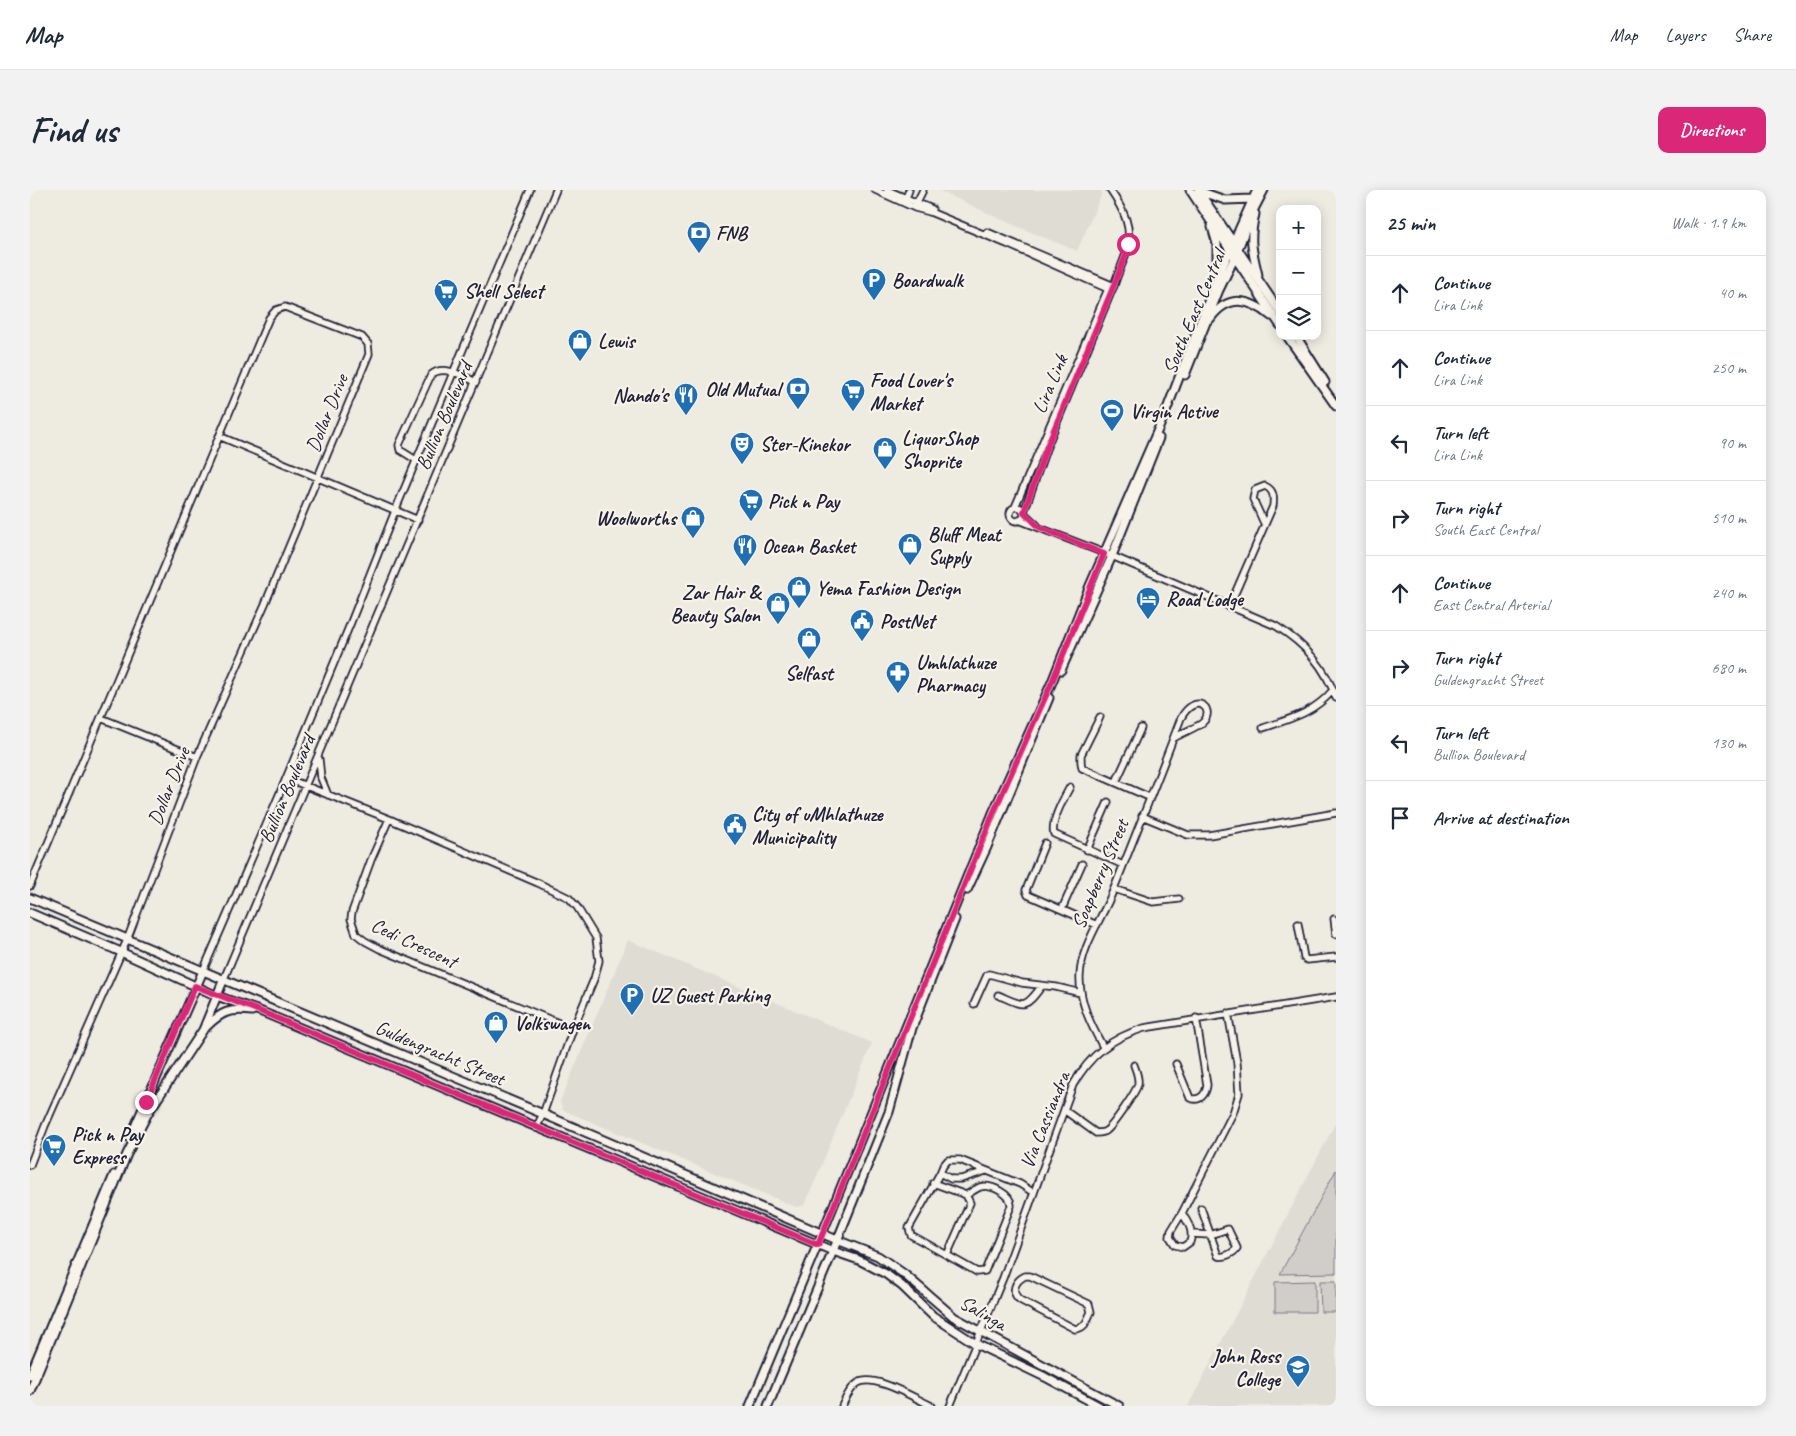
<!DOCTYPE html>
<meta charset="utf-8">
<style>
body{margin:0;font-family:Caveat,sans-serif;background:#f2f2f3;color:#1f2937}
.controls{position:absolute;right:15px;top:15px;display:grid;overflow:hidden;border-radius:10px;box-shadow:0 2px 12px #0003}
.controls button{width:45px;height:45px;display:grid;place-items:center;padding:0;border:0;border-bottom:1px solid #e0e1e3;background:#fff;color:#1f2937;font:25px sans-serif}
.stop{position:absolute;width:15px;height:15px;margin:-11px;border:4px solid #db2777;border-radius:50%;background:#fff}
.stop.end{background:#db2777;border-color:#fff;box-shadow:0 1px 5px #0008}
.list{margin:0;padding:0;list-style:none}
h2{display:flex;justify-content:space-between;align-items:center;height:65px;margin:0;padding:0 20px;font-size:21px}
h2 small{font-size:16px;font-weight:400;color:#747a83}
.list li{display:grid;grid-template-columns:32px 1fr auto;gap:15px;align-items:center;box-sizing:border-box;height:75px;padding:0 20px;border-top:1px solid #e0e1e3}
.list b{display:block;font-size:19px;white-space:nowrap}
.list p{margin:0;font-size:16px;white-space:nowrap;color:#747a83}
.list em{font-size:16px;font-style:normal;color:#747a83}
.icon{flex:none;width:28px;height:28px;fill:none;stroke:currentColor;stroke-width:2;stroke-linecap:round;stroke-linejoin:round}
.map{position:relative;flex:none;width:1306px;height:1216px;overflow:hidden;border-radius:10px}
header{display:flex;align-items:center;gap:30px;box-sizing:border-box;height:70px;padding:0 25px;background:#fff;border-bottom:1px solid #e0e1e3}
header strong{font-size:24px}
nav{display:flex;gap:28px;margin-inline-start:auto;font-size:18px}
.intro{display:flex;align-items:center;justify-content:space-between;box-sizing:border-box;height:120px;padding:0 30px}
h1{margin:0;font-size:35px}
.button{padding:12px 22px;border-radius:10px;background:#db2777;color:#fff;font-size:18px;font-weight:700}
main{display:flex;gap:30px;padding:0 30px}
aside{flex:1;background:#fff;border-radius:10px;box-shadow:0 2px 12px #0003}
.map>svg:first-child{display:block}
.built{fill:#dfdcd4}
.pitch{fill:#d1cdc9;stroke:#7a7882}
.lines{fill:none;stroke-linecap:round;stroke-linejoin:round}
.minor-casing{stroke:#22223b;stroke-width:9}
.tertiary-casing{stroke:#22223b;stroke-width:11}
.minor{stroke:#f7f3e8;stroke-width:5.5}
.tertiary{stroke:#f7f3e8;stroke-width:7}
.route{stroke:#db2777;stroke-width:6}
.labels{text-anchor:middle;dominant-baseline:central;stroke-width:4.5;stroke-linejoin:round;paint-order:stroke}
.poi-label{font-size:20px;font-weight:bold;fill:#22223b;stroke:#f7f3e8;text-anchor:start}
.street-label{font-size:20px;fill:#22223b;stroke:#f7f3e8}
</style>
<header>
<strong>Map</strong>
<nav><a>Map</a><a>Layers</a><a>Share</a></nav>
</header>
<div class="intro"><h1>Find us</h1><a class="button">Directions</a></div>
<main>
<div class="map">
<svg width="1306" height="1216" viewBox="0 0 1306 1216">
<rect width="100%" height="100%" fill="#eeebe1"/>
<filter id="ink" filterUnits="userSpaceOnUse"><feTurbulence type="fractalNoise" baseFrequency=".02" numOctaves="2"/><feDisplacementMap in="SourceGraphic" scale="10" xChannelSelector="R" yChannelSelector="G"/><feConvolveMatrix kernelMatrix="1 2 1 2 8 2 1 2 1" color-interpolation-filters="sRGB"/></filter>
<g filter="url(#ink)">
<path class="built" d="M 908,0 L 1070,0 L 1072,3 L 1047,61 L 979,33 Z
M 598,750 L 842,853 L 775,1015 L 766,1017 L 533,920 L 530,912 Z
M 1306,932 L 1306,1216 L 1158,1216 Z"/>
<path class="pitch" d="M 1306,980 L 1306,1083 L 1250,1084 Z
M 1285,1091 L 1285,1122 L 1245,1122 L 1245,1092 Z
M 1290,1091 L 1306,1091 L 1306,1122 L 1291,1122 Z"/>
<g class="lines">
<defs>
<path id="minor" d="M 845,0 L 885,18 L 900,22 L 977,54 L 1078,99 L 985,317
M 857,0 L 902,19
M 1080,0 C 1093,19 1104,38 1096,63 C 1093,74 1087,84 1084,96
M 875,11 L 879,0
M 886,14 L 893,0
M 957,42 L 1084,96 L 1082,100
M 189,246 L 388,330
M 386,270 L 370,260 L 369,255 L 401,185 C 413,174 433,186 446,192
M980 324a7 7 0 1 1 14 0a7 7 0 1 1-14 0Z
M 994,322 L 1016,259 L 1082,100
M 994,323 L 1007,335
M 989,330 L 1082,366 L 1246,436 C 1275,454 1295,476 1306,508
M 1199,417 L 1243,316 C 1244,307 1244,300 1235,296 L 1225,300 L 1223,309 L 1234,333
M 1070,527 L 1051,565 L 1051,572 L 1052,578 L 1119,607
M 71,528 L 167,567
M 1233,538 C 1260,529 1284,523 1303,500
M 289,569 L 291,588 L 298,605
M 256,588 L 359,629 L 508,693 L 539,708 L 547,717 L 566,748 L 569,771 L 564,789 L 543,839 L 513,924 L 506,938
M 1086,592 L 1111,538
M 1040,597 C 1034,608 1020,632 1024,644 L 1093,675
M 1112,626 L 1158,645 L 1179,645 L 1306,623
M 359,629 L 341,670 L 322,722 L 321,729 L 326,744 L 335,751 L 350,759 L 543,839
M 1015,653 L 996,700 L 998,705 L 1067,735
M 1057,660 L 1078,612
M 0,696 L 239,128 L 246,120 L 255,117 L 332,147 L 338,154 L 339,164 L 235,414 L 167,567 L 97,750 L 15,936 L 0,975
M 1084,699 L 1123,712 L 1149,709
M 1032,719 L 1052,674
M 1304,729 L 1306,744
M 1268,734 L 1274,768 L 1277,770 L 1306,767
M 173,781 L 252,598 L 321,432 L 365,321 L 500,0
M 193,791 L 526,0
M 968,805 C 994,816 994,820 1011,797
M 944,814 L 957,785 L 959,784 L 992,793 L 1026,797 L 1051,803
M 1073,857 C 1061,835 1049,812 1050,786 C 1051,756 1072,729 1083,701 C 1106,644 1129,586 1151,528 C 1165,502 1185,518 1174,531 C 1171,536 1151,543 1144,548
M 1146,874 L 1160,908 C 1170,912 1176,904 1177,895 L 1166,828
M 1034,920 L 1066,943 C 1070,943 1074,943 1077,940 C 1084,934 1106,902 1108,894 C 1109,887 1106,881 1104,875
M 956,981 L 931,989 L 921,989 L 910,983 L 913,976 L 918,970 L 930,970 L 990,994 L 1004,1003
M 903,993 L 936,1005 C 940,1003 945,999 950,997 C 961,994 982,1004 981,1016 L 955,1081 L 947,1082 L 881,1045 L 879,1038 L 910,983
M 1152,1023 C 1158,1033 1164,1041 1160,1052 L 1153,1057 L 1145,1055 L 1140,1047 L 1141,1041 L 1152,1023 L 1203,923 L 1209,904 L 1207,873 L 1198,823
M 1162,1044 L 1180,1045 L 1198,1039 L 1207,1058 C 1204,1063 1194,1068 1188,1066 L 1187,1063 L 1171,1018
M 917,1065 L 940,1013 L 936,1005
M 995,1086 L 1000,1086 L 1059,1114 L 1061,1122 C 1057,1130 1056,1138 1045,1139 L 990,1110 C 980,1102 985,1091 995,1086 Z
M 812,1216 C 816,1208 820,1198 828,1193 C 844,1183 886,1209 902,1216
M 920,1216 L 973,1088 L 1043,895 C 1060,865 1081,848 1114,838 L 1306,807"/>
<path id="tertiary" d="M 1160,0 L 1250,135
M 1168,0 L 1250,122
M 1169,1 L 1195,10 L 1223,9
M 1225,24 C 1219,50 1222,60 1228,85
M 1182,37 L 1187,54 L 1187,88
M 1180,129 C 1198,104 1219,108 1241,126
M 1257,146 L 1306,216
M 1266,146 L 1295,192
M 1155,185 L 1189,100 L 1205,67 L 1221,25 L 1234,0
M 1031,480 L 1082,366 L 1129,248
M 937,700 L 957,657 L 1019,508
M 0,708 L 513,924 L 807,1050 L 848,1066 L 874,1084 L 924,1127 L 1089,1216
M 0,723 L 91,762 L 187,806 L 232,822 L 803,1061 L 829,1070 L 856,1084 L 872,1096 L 903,1126 L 946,1154 L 1015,1187 L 1069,1216
M 176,837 C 191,822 200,818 222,821
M 100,948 L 173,781
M 0,1185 L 84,985
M 0,1201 L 97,964 L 118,923 L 173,840 L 193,791
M 720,1216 L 792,1044 L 963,623 L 1022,492 L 1059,398 L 1137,219 L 1186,91 L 1227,0
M 738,1216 L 803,1061 L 859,922 L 882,838 L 925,729"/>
</defs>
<use href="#minor" class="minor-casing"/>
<use href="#tertiary" class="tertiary-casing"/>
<use href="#minor" class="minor"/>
<use href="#tertiary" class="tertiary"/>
</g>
</g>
<g class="lines" filter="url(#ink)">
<path class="route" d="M 116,912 L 165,796 L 232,822 L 788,1055 L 963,624 L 1022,492 L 1074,364 L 1009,337 L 994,322 L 1016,259 L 1082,100 L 1097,62 L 1098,54"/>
</g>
<defs>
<symbol id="bank-pin" viewBox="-11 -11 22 30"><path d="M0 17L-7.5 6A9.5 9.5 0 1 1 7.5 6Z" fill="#1f6fb2" stroke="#f7f3e8"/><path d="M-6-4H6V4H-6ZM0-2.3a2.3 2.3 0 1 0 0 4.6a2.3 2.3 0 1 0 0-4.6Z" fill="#fff"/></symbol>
<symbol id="parking-pin" viewBox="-11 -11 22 30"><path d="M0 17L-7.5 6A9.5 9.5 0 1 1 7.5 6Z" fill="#1f6fb2" stroke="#f7f3e8"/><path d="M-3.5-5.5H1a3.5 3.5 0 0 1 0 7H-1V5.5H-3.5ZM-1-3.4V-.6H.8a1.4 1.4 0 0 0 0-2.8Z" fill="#fff"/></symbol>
<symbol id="supermarket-pin" viewBox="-11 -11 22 30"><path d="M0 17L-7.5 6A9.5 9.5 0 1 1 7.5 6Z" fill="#1f6fb2" stroke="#f7f3e8"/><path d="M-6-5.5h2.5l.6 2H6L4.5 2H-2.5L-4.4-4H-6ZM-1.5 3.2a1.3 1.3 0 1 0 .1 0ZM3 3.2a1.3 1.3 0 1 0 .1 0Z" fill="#fff"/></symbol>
<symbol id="shop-pin" viewBox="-11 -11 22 30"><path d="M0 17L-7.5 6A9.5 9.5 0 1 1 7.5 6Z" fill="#1f6fb2" stroke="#f7f3e8"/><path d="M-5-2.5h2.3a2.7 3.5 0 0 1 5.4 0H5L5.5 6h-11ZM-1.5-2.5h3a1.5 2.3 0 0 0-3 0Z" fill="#fff"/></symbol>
<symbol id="restaurant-pin" viewBox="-11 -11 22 30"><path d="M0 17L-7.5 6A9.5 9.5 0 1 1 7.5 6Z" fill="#1f6fb2" stroke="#f7f3e8"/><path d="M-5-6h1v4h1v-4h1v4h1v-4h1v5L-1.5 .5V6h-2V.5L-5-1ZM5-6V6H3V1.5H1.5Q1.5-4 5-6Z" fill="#fff"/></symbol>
<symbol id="stadium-pin" viewBox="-11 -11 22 30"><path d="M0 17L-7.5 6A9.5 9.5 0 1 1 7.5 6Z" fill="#1f6fb2" stroke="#f7f3e8"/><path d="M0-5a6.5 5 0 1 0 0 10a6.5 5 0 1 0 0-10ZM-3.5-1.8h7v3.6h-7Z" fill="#fff"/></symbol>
<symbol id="theatre-pin" viewBox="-11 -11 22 30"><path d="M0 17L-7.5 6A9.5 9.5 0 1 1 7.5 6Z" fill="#1f6fb2" stroke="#f7f3e8"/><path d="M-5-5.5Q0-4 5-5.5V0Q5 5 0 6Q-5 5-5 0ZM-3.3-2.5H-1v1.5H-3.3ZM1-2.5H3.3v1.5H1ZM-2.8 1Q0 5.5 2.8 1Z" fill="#fff"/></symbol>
<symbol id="hotel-pin" viewBox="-11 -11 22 30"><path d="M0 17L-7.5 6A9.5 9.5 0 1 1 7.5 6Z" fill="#1f6fb2" stroke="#f7f3e8"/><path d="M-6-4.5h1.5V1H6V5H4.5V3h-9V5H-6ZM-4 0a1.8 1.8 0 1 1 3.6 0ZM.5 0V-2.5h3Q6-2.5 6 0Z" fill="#fff"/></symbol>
<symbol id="civic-pin" viewBox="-11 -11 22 30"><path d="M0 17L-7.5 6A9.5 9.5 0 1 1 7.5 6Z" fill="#1f6fb2" stroke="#f7f3e8"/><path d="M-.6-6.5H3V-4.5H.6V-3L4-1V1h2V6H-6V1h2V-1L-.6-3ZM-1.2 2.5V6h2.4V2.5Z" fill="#fff"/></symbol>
<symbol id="pharmacy-pin" viewBox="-11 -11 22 30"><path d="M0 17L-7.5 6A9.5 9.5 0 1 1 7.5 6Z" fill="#1f6fb2" stroke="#f7f3e8"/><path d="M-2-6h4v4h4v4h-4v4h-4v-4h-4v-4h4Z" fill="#fff"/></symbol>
<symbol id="school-pin" viewBox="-11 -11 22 30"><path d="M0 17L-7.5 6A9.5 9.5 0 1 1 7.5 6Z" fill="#1f6fb2" stroke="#f7f3e8"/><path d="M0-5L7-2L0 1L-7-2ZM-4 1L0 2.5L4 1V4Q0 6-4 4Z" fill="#fff"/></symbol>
</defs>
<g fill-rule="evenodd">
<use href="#bank-pin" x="655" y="29" width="28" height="38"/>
<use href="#parking-pin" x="830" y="76" width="28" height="38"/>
<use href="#supermarket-pin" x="402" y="87" width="28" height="38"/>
<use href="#shop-pin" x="536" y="137" width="28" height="38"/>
<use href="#bank-pin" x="754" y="185" width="28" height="38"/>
<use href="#supermarket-pin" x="809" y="187" width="28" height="38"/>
<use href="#restaurant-pin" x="642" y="191" width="28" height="38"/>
<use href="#stadium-pin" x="1068" y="207" width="28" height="38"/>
<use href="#theatre-pin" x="698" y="240" width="28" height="38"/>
<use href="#shop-pin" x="841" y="245" width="28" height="38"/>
<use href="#supermarket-pin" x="707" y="297" width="28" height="38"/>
<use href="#shop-pin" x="649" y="314" width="28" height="38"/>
<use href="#shop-pin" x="866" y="341" width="28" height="38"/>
<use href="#restaurant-pin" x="701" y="342" width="28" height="38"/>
<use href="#shop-pin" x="755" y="384" width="28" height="38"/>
<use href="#hotel-pin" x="1104" y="395" width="28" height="38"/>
<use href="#shop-pin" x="734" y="400" width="28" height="38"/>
<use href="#civic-pin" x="818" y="417" width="28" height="38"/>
<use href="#shop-pin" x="765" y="435" width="28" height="38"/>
<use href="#pharmacy-pin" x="854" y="469" width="28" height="38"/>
<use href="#civic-pin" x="691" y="621" width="28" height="38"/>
<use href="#parking-pin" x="588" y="791" width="28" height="38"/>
<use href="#shop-pin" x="452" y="819" width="28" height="38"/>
<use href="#supermarket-pin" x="10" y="942" width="28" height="38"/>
<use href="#school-pin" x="1254" y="1163" width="28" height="38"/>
</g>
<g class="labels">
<g class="poi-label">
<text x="686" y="43">FNB</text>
<text x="862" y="90">Boardwalk</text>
<text x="434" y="101">Shell Select</text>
<text x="568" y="151">Lewis</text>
<text x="840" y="190">Food Lover's<tspan x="840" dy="23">Market</tspan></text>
<text x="750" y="199" text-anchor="end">Old Mutual</text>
<text x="638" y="205" text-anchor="end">Nando's</text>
<text x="1100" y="221">Virgin Active</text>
<text x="872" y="248">LiquorShop<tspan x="872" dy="23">Shoprite</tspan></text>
<text x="730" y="254">Ster-Kinekor</text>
<text x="738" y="311">Pick n Pay</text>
<text x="646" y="328" text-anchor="end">Woolworths</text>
<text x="898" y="344">Bluff Meat<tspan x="898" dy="23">Supply</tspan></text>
<text x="732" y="356">Ocean Basket</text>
<text x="786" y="398">Yema Fashion Design</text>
<text x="730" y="402" text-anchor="end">Zar Hair &amp;<tspan x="730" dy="23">Beauty Salon</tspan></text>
<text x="1136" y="409">Road Lodge</text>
<text x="850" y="431">PostNet</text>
<text x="886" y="472">Umhlathuze<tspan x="886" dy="23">Pharmacy</tspan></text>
<text x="779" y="483" text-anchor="middle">Selfast</text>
<text x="722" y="624">City of uMhlathuze<tspan x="722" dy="23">Municipality</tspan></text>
<text x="620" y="805">UZ Guest Parking</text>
<text x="484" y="833">Volkswagen</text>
<text x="42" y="944">Pick n Pay<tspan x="42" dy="23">Express</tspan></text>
<text x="1250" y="1166" text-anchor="end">John Ross<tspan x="1250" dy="23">College</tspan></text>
</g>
<g class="street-label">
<text transform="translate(1164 122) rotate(-67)">South East Central</text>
<text transform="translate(1020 194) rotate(-67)">Lira Link</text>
<text transform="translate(297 223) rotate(-68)">Dollar Drive</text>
<text transform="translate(414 226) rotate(-67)">Bullion Boulevard</text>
<text transform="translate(139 596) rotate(-68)">Dollar Drive</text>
<text transform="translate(257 599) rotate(-67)">Bullion Boulevard</text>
<text transform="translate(1070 684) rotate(-67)">Soapberry Street</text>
<text transform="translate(384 753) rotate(25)">Cedi Crescent</text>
<text transform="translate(410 863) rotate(23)">Guldengracht Street</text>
<text transform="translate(1015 930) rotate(-68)">Via Cassiandra</text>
<text transform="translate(953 1123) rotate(30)">Salinga</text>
</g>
</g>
</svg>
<div class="controls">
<button>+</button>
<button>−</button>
<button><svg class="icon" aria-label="layers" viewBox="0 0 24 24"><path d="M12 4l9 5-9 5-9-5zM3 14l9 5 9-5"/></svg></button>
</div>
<div class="stop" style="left:1098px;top:54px"></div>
<div class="stop end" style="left:116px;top:912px"></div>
</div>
<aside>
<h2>25 min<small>Walk · 1.9 km</small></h2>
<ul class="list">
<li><svg class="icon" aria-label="ahead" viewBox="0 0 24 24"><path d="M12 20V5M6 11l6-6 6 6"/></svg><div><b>Continue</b><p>Lira Link</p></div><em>40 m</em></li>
<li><svg class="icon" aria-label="ahead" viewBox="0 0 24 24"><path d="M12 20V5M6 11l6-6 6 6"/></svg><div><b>Continue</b><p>Lira Link</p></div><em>250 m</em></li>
<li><svg class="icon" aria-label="left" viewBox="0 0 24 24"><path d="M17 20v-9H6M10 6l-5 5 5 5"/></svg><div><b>Turn left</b><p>Lira Link</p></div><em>90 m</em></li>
<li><svg class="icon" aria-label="right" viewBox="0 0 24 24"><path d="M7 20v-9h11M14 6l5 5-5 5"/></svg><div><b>Turn right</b><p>South East Central</p></div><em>510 m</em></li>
<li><svg class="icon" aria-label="ahead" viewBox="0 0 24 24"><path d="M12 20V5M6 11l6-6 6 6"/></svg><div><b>Continue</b><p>East Central Arterial</p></div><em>240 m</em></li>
<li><svg class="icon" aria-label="right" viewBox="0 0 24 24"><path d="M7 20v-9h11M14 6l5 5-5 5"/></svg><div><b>Turn right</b><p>Guldengracht Street</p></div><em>680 m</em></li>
<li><svg class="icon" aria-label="left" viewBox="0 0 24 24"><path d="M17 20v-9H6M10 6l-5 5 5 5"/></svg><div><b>Turn left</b><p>Bullion Boulevard</p></div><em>130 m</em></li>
<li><svg class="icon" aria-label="arrive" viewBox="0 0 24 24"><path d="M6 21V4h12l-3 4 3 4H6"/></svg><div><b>Arrive at destination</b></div></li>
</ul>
</aside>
</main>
